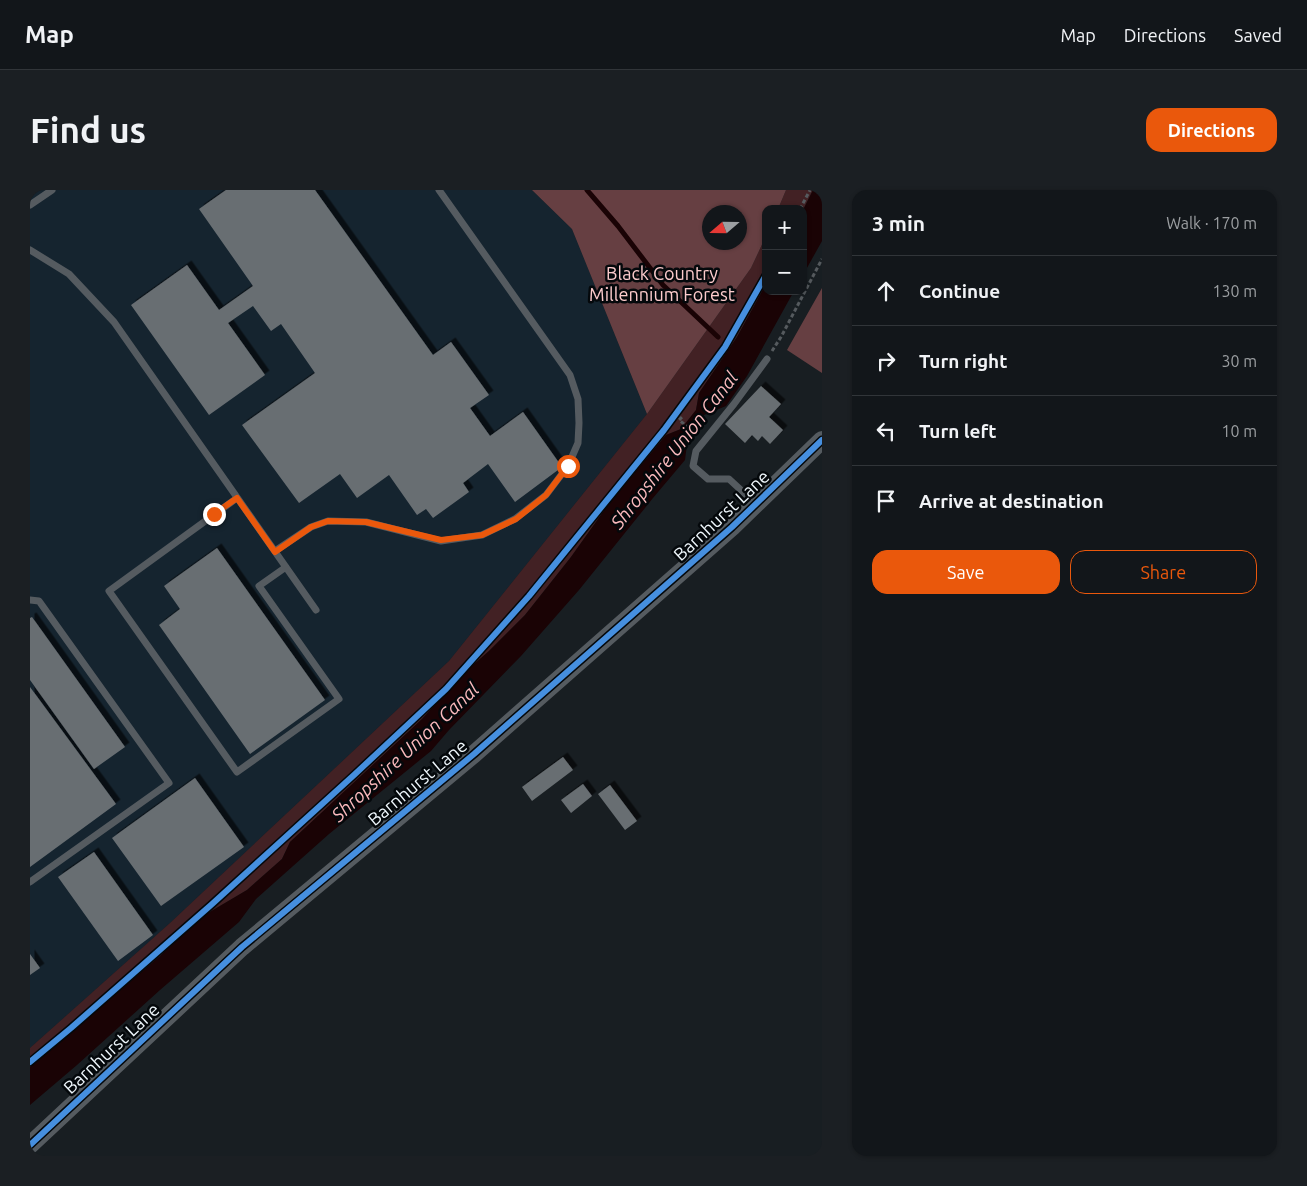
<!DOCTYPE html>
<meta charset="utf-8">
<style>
body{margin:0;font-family:Ubuntu,sans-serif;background:#1b1f23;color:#f1f3f6}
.controls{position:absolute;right:15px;top:15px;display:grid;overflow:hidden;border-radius:10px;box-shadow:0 1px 4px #0004}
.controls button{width:45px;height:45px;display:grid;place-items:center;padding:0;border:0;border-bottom:1px solid #313539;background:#12161a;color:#f1f3f6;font:25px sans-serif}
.compass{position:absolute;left:672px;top:15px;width:45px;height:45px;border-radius:50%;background:#12161a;box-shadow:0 1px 4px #0004;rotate:250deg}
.stop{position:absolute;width:15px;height:15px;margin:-11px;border:4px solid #ea580c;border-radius:50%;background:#fff}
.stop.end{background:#ea580c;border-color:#fff;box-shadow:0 1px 5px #0008}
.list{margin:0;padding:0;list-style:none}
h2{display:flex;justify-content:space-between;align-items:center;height:65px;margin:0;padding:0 20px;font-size:21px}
h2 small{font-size:16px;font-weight:400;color:#9c9fa2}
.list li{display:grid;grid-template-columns:32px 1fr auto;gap:15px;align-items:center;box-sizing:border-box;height:70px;padding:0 20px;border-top:1px solid #313539}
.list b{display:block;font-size:19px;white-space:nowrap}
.list em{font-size:16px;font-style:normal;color:#9c9fa2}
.actions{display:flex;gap:10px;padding:15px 20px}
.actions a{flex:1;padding:11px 0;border:1px solid #ea580c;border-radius:15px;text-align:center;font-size:18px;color:#ea580c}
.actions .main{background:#ea580c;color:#fff}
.icon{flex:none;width:28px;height:28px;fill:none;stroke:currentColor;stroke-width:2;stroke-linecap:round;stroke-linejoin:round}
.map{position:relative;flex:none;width:792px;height:966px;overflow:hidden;border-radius:15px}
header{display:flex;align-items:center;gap:30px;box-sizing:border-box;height:70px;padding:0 25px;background:#12161a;border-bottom:1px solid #313539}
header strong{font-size:24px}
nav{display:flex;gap:28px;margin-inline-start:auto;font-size:18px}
.intro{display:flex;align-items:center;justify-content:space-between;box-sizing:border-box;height:120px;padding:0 30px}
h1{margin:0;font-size:35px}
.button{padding:12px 22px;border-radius:15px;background:#ea580c;color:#fff;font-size:18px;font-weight:700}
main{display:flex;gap:30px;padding:0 30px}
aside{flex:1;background:#12161a;border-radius:15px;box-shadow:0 1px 4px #0004}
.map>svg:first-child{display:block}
.built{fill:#15242f}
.green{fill:#422124}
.forest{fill:#663f42;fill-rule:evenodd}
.water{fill:#1a0305}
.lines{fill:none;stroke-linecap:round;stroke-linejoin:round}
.stream{stroke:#1a0305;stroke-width:5}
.building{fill:#686e72;filter:url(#shadow)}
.path{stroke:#555a5e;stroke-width:3;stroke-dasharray:4 2.5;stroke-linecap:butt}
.service{stroke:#555b60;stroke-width:7}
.tertiary{stroke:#555b60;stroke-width:18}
.cycleway-casing{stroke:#04080b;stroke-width:9}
.cycleway{stroke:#468fdf;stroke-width:6}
.route{stroke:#ea580c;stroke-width:6}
.labels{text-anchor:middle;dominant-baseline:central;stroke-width:5;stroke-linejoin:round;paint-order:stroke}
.park-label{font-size:18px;fill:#fccbcc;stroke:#04080b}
.street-label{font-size:18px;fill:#eef6fb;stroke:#04080b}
.water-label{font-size:19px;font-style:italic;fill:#fab9bc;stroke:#04080b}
</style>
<header>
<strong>Map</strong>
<nav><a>Map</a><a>Directions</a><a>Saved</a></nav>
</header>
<div class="intro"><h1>Find us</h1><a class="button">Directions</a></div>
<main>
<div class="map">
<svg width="792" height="966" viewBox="0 0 792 966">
<defs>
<filter id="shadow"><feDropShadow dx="4.5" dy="-4.5" stdDeviation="0" flood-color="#0009"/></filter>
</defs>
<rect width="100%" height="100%" fill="#181e22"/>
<path class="built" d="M 0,0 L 502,0 L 542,39 L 617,224 L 419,471 L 140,733 L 0,858 Z"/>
<path class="green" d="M 756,0 L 783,0 L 773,20 L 773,19 L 748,19 Z
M 736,46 L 736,94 L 707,147 L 669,203 L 666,220 L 651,239 L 636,245 L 578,315 L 541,367 L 495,425 L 459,461 L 434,483 L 392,529 L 260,652 L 252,669 L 217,700 L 173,726 L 129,767 L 0,877 L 0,858 L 140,733 L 419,471 L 617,224 L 721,78 Z"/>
<path class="forest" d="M 502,0 L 756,0 L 748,19 L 736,19 L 736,46 L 721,78 L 617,224 L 542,39 ZM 679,22 L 709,22 L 709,52 L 679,52 Z
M 792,98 L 792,183 L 757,160 Z"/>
<path class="water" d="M 783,0 L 792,0 L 792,51 L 773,85 L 773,20 Z
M 736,94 L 736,101 L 764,101 L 717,186 L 696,216 L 674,225 L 658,246 L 655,270 L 623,308 L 549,400 L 491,466 L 419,540 L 401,561 L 299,644 L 226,709 L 209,732 L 130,800 L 47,875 L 0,915 L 0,877 L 129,767 L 173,726 L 217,700 L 252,669 L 260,652 L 392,529 L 434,483 L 459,461 L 495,425 L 541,367 L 578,315 L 636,245 L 651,239 L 666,220 L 669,203 L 707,147 Z"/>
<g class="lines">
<path class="stream" d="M 557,0 L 588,36 L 633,95 L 688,147"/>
</g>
<path class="building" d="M 196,0 L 285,0 L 403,165 L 421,152 L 459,205 L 440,218 L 460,246 L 493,222 L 532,277 L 485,312 L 458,274 L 433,293 L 439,302 L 403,328 L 396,319 L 387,325 L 359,285 L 327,308 L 310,284 L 269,313 L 212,235 L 285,183 L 251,134 L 241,141 L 223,116 L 198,133 L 235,185 L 179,225 L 101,115 L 157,75 L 189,120 L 223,96 L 169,19 Z
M 731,196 L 751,214 L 739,227 L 753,240 L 740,254 L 732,246 L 728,251 L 722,245 L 715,253 L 695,234 Z
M 187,358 L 295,510 L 220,564 L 129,435 L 150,419 L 134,396 Z
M 2,427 L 95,557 L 64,579 L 0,490 L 0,428 Z
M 0,497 L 86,614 L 0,677 Z
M 533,567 L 543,580 L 502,611 L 492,597 Z
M 165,588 L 214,657 L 131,716 L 82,648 Z
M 553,594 L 562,606 L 541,623 L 531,610 Z
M 580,595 L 607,631 L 595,640 L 568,604 Z
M 64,662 L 123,745 L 88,771 L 28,687 Z
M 0,764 L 10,778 L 0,785 Z"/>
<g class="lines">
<path class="path" d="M 770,19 L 780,0
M 742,161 L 751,147 L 792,69
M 647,223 L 652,227 L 649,230 L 667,244
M 0,872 L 41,838 L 181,715 L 324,585 L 416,499 L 499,406 L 634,240 L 695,157 L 736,85"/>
<path class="service" d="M 0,15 L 22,0
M 0,60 L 39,84 L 84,132 L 286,420
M 207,308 L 79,401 L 207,582 L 309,509 L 229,396 L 256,377
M 726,314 L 699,289 L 678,289 L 663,276 L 666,261 L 704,214 L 737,169
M 245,361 L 281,337 L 298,331 L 336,332 L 411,351 L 452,345 L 485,329 L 516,305 L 538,276 L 548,253 L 549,233 L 548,209 L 540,185 L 409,0
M 0,410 L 9,411 L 139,593 L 0,692"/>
<path class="tertiary" d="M 0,955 L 212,757 L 444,564 L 702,337 L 792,250"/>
<defs>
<path id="cycleway" d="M 0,872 L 41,838 L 181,715 L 324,585 L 416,499 L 499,406 L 634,240 L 695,157 L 736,85
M 0,955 L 212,757 L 444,564 L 702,337 L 792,250"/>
</defs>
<use href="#cycleway" class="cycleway-casing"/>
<use href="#cycleway" class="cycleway"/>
</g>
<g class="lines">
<path class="route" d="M 184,324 L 207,308 L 245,362 L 281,337 L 298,331 L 336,332 L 411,350 L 452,345 L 486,329 L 516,305 L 538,276"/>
</g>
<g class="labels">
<g class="park-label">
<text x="632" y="83">Black Country<tspan x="632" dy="21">Millennium Forest</tspan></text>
</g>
<g class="street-label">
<text transform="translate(691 325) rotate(-43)">Barnhurst Lane</text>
<text transform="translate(387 592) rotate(-40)">Barnhurst Lane</text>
<text transform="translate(81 858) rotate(-43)">Barnhurst Lane</text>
</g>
<g class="water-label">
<text transform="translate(644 260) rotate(-52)">Shropshire Union Canal</text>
<text transform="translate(375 562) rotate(-43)">Shropshire Union Canal</text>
</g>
</g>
</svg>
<div class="controls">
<button>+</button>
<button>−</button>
</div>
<svg class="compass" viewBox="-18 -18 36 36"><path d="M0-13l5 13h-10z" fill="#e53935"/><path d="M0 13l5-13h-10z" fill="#9c9fa2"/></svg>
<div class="stop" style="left:538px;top:276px"></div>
<div class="stop end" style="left:184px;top:324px"></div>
</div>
<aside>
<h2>3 min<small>Walk · 170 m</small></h2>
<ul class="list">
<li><svg class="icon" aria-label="ahead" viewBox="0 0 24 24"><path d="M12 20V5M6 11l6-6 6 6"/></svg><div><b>Continue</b></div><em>130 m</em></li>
<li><svg class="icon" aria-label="right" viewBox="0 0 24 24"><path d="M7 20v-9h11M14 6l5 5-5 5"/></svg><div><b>Turn right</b></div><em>30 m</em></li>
<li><svg class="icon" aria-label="left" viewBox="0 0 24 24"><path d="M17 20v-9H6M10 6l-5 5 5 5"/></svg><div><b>Turn left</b></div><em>10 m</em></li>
<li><svg class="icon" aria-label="arrive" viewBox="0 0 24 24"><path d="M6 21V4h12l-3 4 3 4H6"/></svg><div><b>Arrive at destination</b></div></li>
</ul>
<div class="actions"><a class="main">Save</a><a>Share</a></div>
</aside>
</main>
